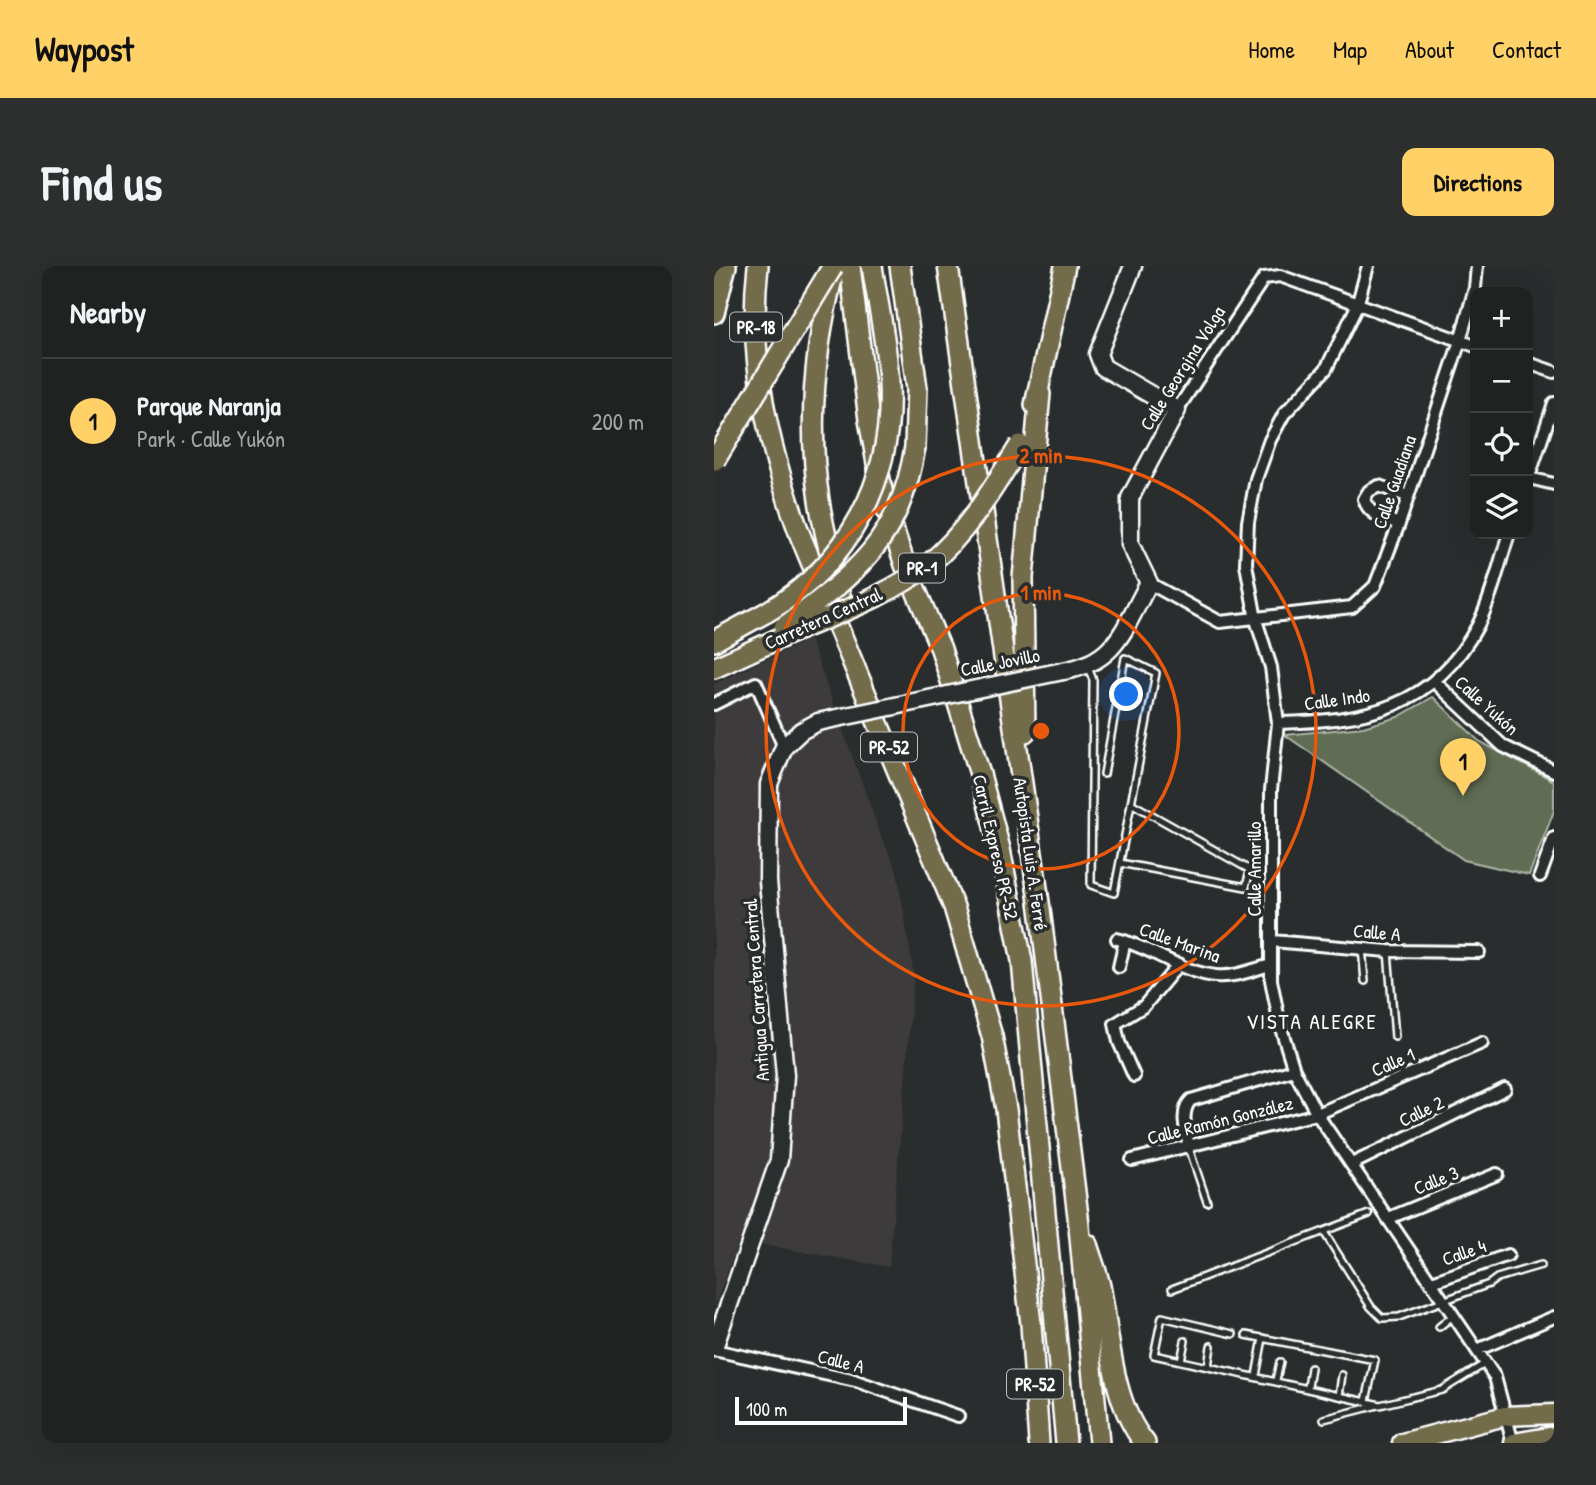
<!DOCTYPE html>
<meta charset="utf-8">
<style>
body{margin:0;font-family:"Patrick Hand",sans-serif;background:#2d2f2f;color:#f1f3f6}
.controls{position:absolute;right:21px;top:21px;display:grid;overflow:hidden;border-radius:14px;box-shadow:0 7px 28px #0002}
.controls button{width:63px;height:63px;display:grid;place-items:center;padding:0;border:0;border-bottom:2px solid #3d3f40;background:#202222;color:#f1f3f6;font:35px sans-serif}
.scale{position:absolute;left:21px;bottom:18px;width:172px;box-sizing:border-box;padding-left:7px;border:4px solid #fff;border-top:0;font-size:19px;line-height:24px;white-space:nowrap;color:#fff;-webkit-text-stroke:5px #2a2d2e;paint-order:stroke}
.you{position:absolute;left:413px;top:429px;width:24px;height:24px;margin:-18px;border:5px solid #fff;border-radius:50%;background:#1a73e8;box-shadow:0 0 0 10px #1a73e833}
.badge{display:grid;place-items:center;width:46px;height:46px;border-radius:50%;background:#ffd166;color:#111;font-size:23px;font-weight:700}
.pin{position:absolute;translate:-50% -58px;filter:drop-shadow(0 2px 4px #0008)}
.pin::after{content:'';position:absolute;top:37px;width:24px;height:21px;background:inherit;clip-path:polygon(0 0,100% 0,50% 100%)}
.list{margin:0;padding:0;list-style:none}
h2{display:flex;justify-content:space-between;align-items:center;height:91px;margin:0;padding:0 28px;font-size:30px}
h2 small{font-size:23px;font-weight:400;color:#a2a4a5}
.list li{display:grid;grid-template-columns:46px 1fr auto;gap:21px;align-items:center;box-sizing:border-box;height:126px;padding:0 28px;border-top:2px solid #3d3f40}
.list b{display:block;font-size:26px;white-space:nowrap}
.list p{margin:0;font-size:23px;white-space:nowrap;color:#a2a4a5}
.list em{font-size:23px;font-style:normal;color:#a2a4a5}
.icon{flex:none;width:38px;height:38px;fill:none;stroke:currentColor;stroke-width:2;stroke-linecap:round;stroke-linejoin:round}
.map{position:relative;flex:none;width:840px;height:1177px;overflow:hidden;border-radius:14px}
header{display:flex;align-items:center;gap:42px;box-sizing:border-box;height:98px;padding:0 35px;background:#ffd166;color:#111}
header strong{font-size:33px}
nav{display:flex;gap:38px;margin-inline-start:auto;font-size:24px}
.intro{display:flex;align-items:center;justify-content:space-between;box-sizing:border-box;height:168px;padding:0 42px}
h1{margin:0;font-size:49px}
.button{padding:18px 32px;border-radius:14px;background:#ffd166;color:#111;font-size:24px;font-weight:700}
main{display:flex;gap:42px;padding:0 42px}
aside{flex:1;background:#202222;border-radius:14px;box-shadow:0 7px 28px #0002}
.map>svg:first-child{display:block}
.built{fill:#3e3b3b}
.green{fill:#606c53;stroke:#b0b6a9;stroke-width:2}
.lines{fill:none;stroke-linecap:round;stroke-linejoin:round}
.lane-casing{stroke:#fff;stroke-width:10}
.street-casing{stroke:#fff;stroke-width:16}
.secondary-casing{stroke:#fff;stroke-width:21}
.primary-casing{stroke:#fff;stroke-width:23}
.highway-casing{stroke:#fff;stroke-width:24}
.lane{stroke:#2a2d2e;stroke-width:5}
.street{stroke:#2a2d2e;stroke-width:10}
.secondary{stroke:#2a2d2e;stroke-width:16}
.primary{stroke:#736c4b;stroke-width:18}
.highway{stroke:#736c4b;stroke-width:19}
.secondary-bridge-casing{stroke:#fff;stroke-width:21;stroke-linecap:butt}
.highway-bridge-casing{stroke:#fff;stroke-width:24;stroke-linecap:butt}
.secondary-bridge{stroke:#2a2d2e;stroke-width:16}
.highway-bridge{stroke:#736c4b;stroke-width:19}
.ring{fill:none;stroke:#e8590c;stroke-width:3.5}
.labels{text-anchor:middle;dominant-baseline:central;stroke-width:7;stroke-linejoin:round;paint-order:stroke}
.shield{fill:#2a2d2e;stroke:#bfc0c0;stroke-width:2}
.shield-label{font-size:18px;font-weight:bold;fill:#fff}
.street-label{font-size:19px;fill:#fff;stroke:#2a2d2e}
.neighbourhood-label{font-size:21px;letter-spacing:2px;fill:#fff;stroke:#2a2d2e}
.centre{fill:#e8590c;stroke:#2a2d2e;stroke-width:3.5}
.ring-label{font-size:21px;text-anchor:middle;font-weight:bold;fill:#e8590c;stroke:#2a2d2e;stroke-width:7;stroke-linejoin:round;paint-order:stroke}
</style>
<header>
<strong>Waypost</strong>
<nav><a>Home</a><a>Map</a><a>About</a><a>Contact</a></nav>
</header>
<div class="intro"><h1>Find us</h1><a class="button">Directions</a></div>
<main>
<aside>
<h2>Nearby<small></small></h2>
<ul class="list">
<li><span class="badge">1</span><div><b>Parque Naranja</b><p>Park · Calle Yukón</p></div><em>200 m</em></li>
</ul>
</aside>
<div class="map">
<svg width="840" height="1177" viewBox="0 0 840 1177">
<rect width="100%" height="100%" fill="#2a2d2e"/>
<filter id="ink" filterUnits="userSpaceOnUse"><feTurbulence type="fractalNoise" baseFrequency=".0143" numOctaves="2"/><feDisplacementMap in="SourceGraphic" scale="14" xChannelSelector="R" yChannelSelector="G"/><feConvolveMatrix kernelMatrix="1 2 1 2 8 2 1 2 1" color-interpolation-filters="sRGB"/></filter>
<g filter="url(#ink)">
<path class="built" d="M 96,373 L 167,570 L 183,605 L 200,710 L 175,1001 L 55,980 L 27,970 L 0,1041 L 0,418 Z"/>
<path class="green" d="M 719,431 L 765,475 L 840,515 L 840,545 L 815,609 L 750,594 L 571,469 L 649,461 L 684,451 Z"/>
<g class="lines">
<defs>
<path id="lane" d="M 373,399 L 379,414 L 377,619 L 400,627 L 442,407 L 411,392 L 390,508
M 406,597 L 532,621 L 536,604 L 417,537
M 648,682 L 651,715
M 674,685 L 681,771
M 475,882 L 493,936
M 610,966 L 657,1041 L 668,1052 L 685,1051 L 775,1018 L 783,1012 L 827,999
M 458,1023 L 655,948
M 725,1061 L 740,1049
M 519,1068 L 448,1051 L 440,1089 L 666,1139 L 728,1124 L 772,1097
M 532,1069 L 661,1094 L 652,1135
M 467,1095 L 471,1075
M 494,1101 L 497,1080
M 542,1110 L 549,1072
M 562,1114 L 566,1096
M 594,1121 L 597,1102
M 625,1130 L 628,1109
M 610,1153 L 664,1139"/>
<path id="street" d="M 654,0 L 643,40 L 612,103 L 570,148 L 556,174 L 542,213 L 534,256 L 532,298 L 542,354 L 557,401 L 564,457 L 557,524 L 557,714 L 566,759 L 580,804 L 603,848 L 781,1111 L 799,1177
M 814,97 L 840,106
M 463,144 L 550,12 L 566,10 L 761,80
M 815,212 L 840,218
M 814,214 L 840,137
M 685,258 C 670,252 655,250 650,233 L 655,225 L 665,220 L 693,230
M 435,317 L 506,356 L 638,341 L 661,320 L 685,258 L 746,75 L 761,22 L 763,0
M 721,416 L 789,480 L 840,505
M 0,438 L 42,417 L 70,481
M 564,457 C 650,455 720,443 764,359 C 778,332 785,297 795,268
M 826,610 L 840,572
M 403,673 C 437,681 468,707 502,710 C 520,712 540,703 557,699
M 558,675 L 674,685 L 765,686
M 405,701 L 411,675
M 420,810 L 405,776 L 401,758 L 430,740 L 465,698
M 475,882 C 473,867 465,846 477,834 L 580,804
M 418,894 L 603,848 L 768,777
M 638,898 L 791,823
M 675,952 L 783,908
M 718,1016 L 794,989
M 0,1084 L 142,1115 L 244,1150
M 763,1084 L 840,1051"/>
<path id="secondary" d="M 349,405 C 404,396 410,361 435,317 L 416,278 L 416,232 L 463,144 L 389,101 L 384,88 L 419,0
M 0,1082 L 65,894 L 71,809 L 54,615 L 55,518 L 70,481 L 87,465 L 104,456"/>
<path id="primary" d="M 688,1177 L 791,1150 L 840,1148
M 800,1177 L 840,1170"/>
<path id="highway" d="M 44,0 C 33,92 55,183 86,269 L 240,641 L 278,770 L 292,843 L 317,1058 L 325,1177
M 136,0 L 155,154 L 170,235 L 191,299 L 227,383 L 266,508 L 286,583 L 308,695 L 352,1177
M 186,0 L 203,122 L 201,181
M 234,0 L 326,643 L 364,950 L 385,1177
M 121,1 C 101,77 93,156 105,234 C 110,268 120,301 127,334
M 0,47 L 12,0
M 321,139 L 351,0
M 0,375 L 53,346
M 0,402 L 66,372
M 311,466 L 309,312 L 326,128
M 373,978 C 377,992 383,1006 386,1020 C 396,1070 397,1136 431,1177"/>
</defs>
<use href="#lane" class="lane-casing"/>
<use href="#street" class="street-casing"/>
<use href="#secondary" class="secondary-casing"/>
<use href="#primary" class="primary-casing"/>
<use href="#highway" class="highway-casing"/>
<use href="#lane" class="lane"/>
<use href="#street" class="street"/>
<use href="#secondary" class="secondary"/>
<use href="#primary" class="primary"/>
<use href="#highway" class="highway"/>
<defs>
<path id="secondary-bridge" d="M 104,456 L 349,405"/>
<path id="highway-bridge" d="M 1,194 L 119,0
M 53,346 C 135,298 180,213 175,117 C 173,78 164,39 158,0
M 70,361 C 141,308 186,275 201,181
M 66,372 C 115,350 173,332 215,298 C 254,266 280,221 306,179"/>
</defs>
<use href="#secondary-bridge" class="secondary-bridge-casing"/>
<use href="#highway-bridge" class="highway-bridge-casing"/>
<use href="#secondary-bridge" class="secondary-bridge"/>
<use href="#highway-bridge" class="highway-bridge"/>
</g>
</g>
<g class="ring">
<circle cx="327" cy="465" r="138"/>
<circle cx="327" cy="465" r="275"/>
</g>
<g class="labels">
<g class="shield">
<rect x="16" y="46.5" width="52" height="29" rx="5"/>
<rect x="185" y="287.5" width="46" height="29" rx="5"/>
<rect x="147" y="466.5" width="56" height="29" rx="5"/>
<rect x="293" y="1103.5" width="56" height="29" rx="5"/>
</g>
<g class="shield-label">
<text x="42" y="61">PR-18</text>
<text x="208" y="302">PR-1</text>
<text x="175" y="481">PR-52</text>
<text x="321" y="1118">PR-52</text>
</g>
<g class="street-label">
<text transform="translate(468 102) rotate(-58)">Calle Georgina Volga</text>
<text transform="translate(680 216) rotate(-71)">Calle Guadiana</text>
<text transform="translate(109 352) rotate(-24)">Carretera Central</text>
<text transform="translate(286 396) rotate(-11)">Calle Jovillo</text>
<text transform="translate(623 433) rotate(-8)">Calle Indo</text>
<text transform="translate(773 439) rotate(42)">Calle Yukón</text>
<text transform="translate(282 581) rotate(77)">Carril Expreso PR-52</text>
<text transform="translate(317 588) rotate(82)">Autopista Luis A. Ferré</text>
<text transform="translate(540 603) rotate(-90)">Calle Amarillo</text>
<text transform="translate(663 666) rotate(5)">Calle A</text>
<text transform="translate(466 676) rotate(20)">Calle Marina</text>
<text transform="translate(42 724) rotate(-94)">Antigua Carretera Central</text>
<text transform="translate(679 796) rotate(-23)">Calle 1</text>
<text transform="translate(707 845) rotate(-26)">Calle 2</text>
<text transform="translate(506 854) rotate(-14)">Calle Ramón González</text>
<text transform="translate(722 914) rotate(-22)">Calle 3</text>
<text transform="translate(750 986) rotate(-19)">Calle 4</text>
<text transform="translate(127 1095) rotate(14)">Calle A</text>
</g>
<g class="neighbourhood-label">
<text x="598" y="755">VISTA ALEGRE</text>
</g>
</g>
<circle cx="327" cy="465" r="10" class="centre"/>
<g class="ring-label">
<text x="327" y="197">2 min</text>
<text x="327" y="334">1 min</text>
</g>
</svg>
<div class="controls">
<button>+</button>
<button>−</button>
<button><svg class="icon" aria-label="locate" viewBox="0 0 24 24"><circle cx="12" cy="12" r="6"/><path d="M12 2v4M12 18v4M2 12h4M18 12h4"/></svg></button>
<button><svg class="icon" aria-label="layers" viewBox="0 0 24 24"><path d="M12 4l9 5-9 5-9-5zM3 14l9 5 9-5"/></svg></button>
</div>
<div class="scale">100 m</div>
<div class="you"></div>
<div class="pin badge" style="left:749px;top:530px">1</div>
</div>
</main>
